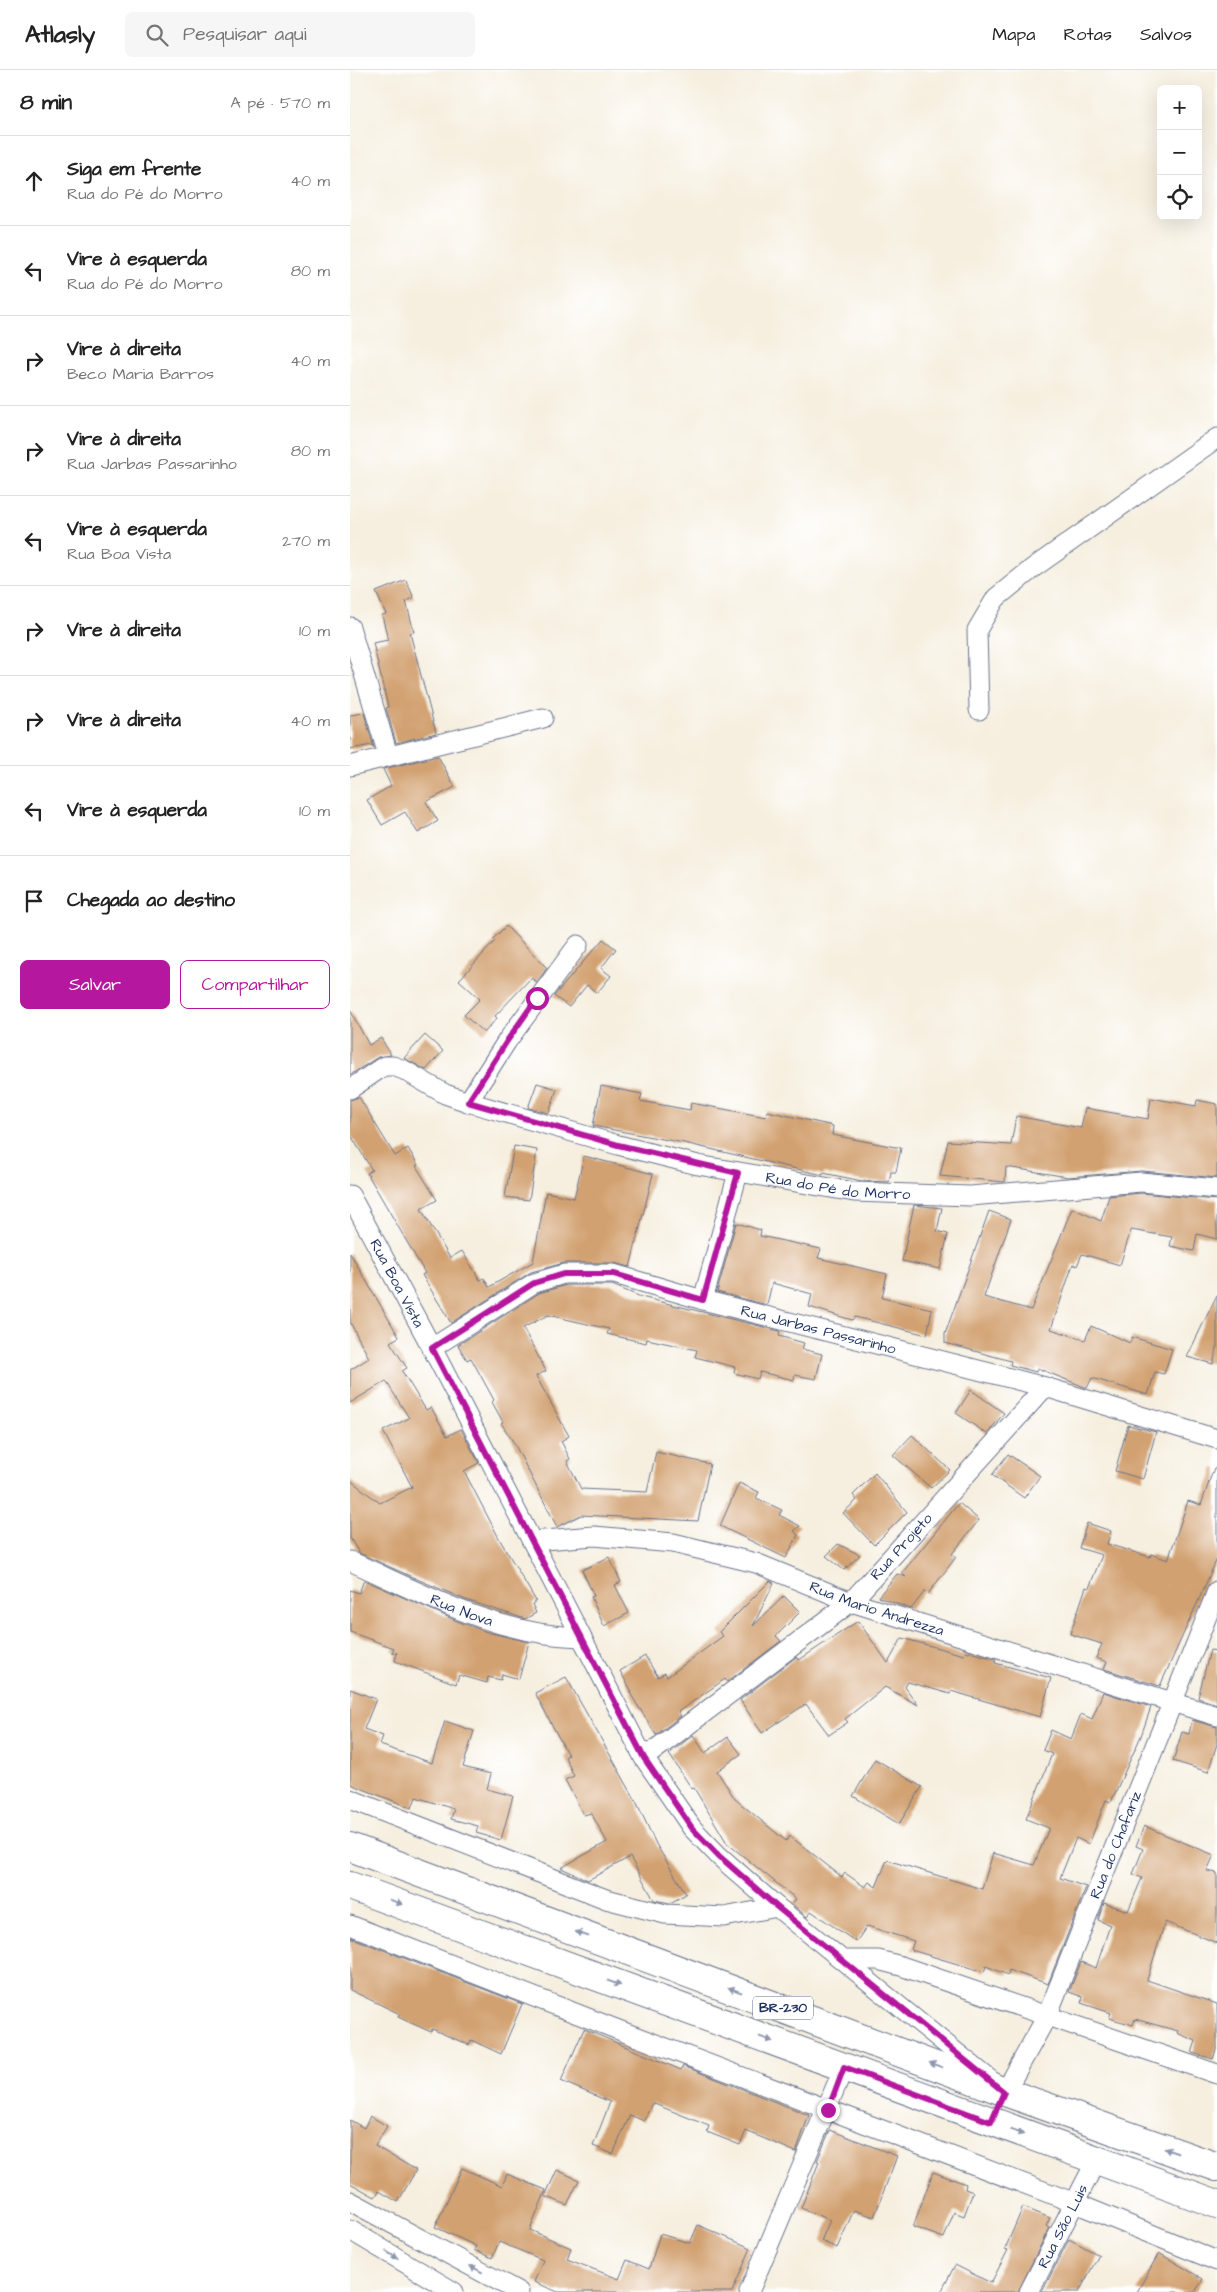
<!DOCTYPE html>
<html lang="pt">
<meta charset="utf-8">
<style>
body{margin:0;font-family:"Architects Daughter",sans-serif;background:#f6f6f6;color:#222}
.controls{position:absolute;right:15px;top:15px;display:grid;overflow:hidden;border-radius:8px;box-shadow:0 5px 20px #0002}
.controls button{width:45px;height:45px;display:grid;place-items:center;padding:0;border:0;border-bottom:1px solid #e0e0e0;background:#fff;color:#222;font:25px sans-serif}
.stop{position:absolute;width:15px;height:15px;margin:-11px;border:4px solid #b5179e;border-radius:50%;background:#fff}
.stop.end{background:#b5179e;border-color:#fff;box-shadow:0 1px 5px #0008}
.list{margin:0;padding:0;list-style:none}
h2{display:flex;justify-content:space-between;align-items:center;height:65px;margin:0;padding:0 20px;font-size:21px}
h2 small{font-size:16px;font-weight:400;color:#767676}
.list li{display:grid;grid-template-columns:32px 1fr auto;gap:15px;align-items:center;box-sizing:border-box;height:90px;padding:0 20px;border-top:1px solid #e0e0e0}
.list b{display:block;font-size:19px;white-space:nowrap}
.list p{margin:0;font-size:16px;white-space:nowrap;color:#767676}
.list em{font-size:16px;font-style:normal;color:#767676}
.actions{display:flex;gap:10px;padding:15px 20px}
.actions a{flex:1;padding:11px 0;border:1px solid #b5179e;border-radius:8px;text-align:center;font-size:18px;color:#b5179e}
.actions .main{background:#b5179e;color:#fff}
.icon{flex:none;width:28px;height:28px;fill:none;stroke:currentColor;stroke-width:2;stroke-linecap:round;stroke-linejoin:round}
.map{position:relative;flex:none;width:867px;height:2222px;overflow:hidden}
header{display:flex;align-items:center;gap:30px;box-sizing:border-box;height:70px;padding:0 25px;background:#fff;border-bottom:1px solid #e0e0e0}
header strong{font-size:24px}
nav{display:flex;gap:28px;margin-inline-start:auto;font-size:18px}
.search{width:350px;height:45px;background:#f6f6f6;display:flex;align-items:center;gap:12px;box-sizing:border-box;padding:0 18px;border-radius:8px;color:#767676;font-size:19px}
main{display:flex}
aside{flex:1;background:#fff}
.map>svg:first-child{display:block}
.building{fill:#d2a171}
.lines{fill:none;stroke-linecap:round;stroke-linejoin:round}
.minor-casing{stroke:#68728b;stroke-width:21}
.primary-casing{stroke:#68728b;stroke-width:30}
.minor{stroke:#fff;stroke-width:19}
.primary{stroke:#fff;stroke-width:28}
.oneway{fill:#8d97ae}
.route{stroke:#b5179e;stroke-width:6}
.labels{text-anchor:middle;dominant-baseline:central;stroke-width:4;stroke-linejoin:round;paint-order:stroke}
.shield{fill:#fff;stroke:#5f6d8e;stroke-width:1}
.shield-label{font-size:14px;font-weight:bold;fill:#1b2f5e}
.street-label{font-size:15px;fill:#1b2f5e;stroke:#fff}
</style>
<header>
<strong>Atlasly</strong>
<div class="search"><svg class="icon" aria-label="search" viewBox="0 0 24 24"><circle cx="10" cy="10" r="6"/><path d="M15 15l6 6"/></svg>Pesquisar aqui</div>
<nav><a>Mapa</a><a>Rotas</a><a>Salvos</a></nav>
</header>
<main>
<aside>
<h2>8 min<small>A pé · 570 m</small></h2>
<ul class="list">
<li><svg class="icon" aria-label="ahead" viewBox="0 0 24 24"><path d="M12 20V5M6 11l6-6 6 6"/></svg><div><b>Siga em frente</b><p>Rua do Pé do Morro</p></div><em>40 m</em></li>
<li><svg class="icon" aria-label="left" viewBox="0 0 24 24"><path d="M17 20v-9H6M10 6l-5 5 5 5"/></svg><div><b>Vire à esquerda</b><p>Rua do Pé do Morro</p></div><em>80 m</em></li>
<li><svg class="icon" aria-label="right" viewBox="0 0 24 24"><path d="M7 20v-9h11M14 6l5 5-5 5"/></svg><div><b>Vire à direita</b><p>Beco Maria Barros</p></div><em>40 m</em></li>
<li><svg class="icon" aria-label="right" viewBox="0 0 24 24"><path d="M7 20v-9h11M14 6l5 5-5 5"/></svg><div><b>Vire à direita</b><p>Rua Jarbas Passarinho</p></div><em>80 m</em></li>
<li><svg class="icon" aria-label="left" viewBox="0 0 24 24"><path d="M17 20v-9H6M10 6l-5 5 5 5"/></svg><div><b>Vire à esquerda</b><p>Rua Boa Vista</p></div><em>270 m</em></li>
<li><svg class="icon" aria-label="right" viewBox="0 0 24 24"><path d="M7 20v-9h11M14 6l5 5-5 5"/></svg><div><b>Vire à direita</b></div><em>10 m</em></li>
<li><svg class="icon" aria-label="right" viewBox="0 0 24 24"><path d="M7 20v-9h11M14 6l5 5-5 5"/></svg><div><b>Vire à direita</b></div><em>40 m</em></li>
<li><svg class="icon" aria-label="left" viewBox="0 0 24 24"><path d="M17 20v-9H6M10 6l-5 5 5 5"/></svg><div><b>Vire à esquerda</b></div><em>10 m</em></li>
<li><svg class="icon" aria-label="arrive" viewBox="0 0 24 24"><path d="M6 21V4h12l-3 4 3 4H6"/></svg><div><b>Chegada ao destino</b></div></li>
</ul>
<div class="actions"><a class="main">Salvar</a><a>Compartilhar</a></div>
</aside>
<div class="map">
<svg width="867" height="2222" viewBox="0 0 867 2222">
<rect width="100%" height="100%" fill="#fff"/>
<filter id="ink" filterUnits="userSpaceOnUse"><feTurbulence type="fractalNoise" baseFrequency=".02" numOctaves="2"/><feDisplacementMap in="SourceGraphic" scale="10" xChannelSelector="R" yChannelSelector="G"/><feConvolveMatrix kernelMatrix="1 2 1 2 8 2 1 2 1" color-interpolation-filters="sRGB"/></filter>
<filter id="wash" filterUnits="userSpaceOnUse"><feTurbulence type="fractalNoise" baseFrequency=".0096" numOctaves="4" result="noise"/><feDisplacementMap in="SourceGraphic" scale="20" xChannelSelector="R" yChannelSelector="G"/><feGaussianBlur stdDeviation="1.12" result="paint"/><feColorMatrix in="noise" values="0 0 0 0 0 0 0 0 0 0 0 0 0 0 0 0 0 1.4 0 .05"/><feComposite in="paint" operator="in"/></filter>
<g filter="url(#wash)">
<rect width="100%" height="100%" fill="#f6efdf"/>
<g id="blocks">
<path class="building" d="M 56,510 L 64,528 L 56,531 L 64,562 L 60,563 L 86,663 L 46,673 L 36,638 L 38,637 L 23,573 L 38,570 L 32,545 L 36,544 L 26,522 Z
M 14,643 L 24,678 L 22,675 L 0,679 L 0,645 Z
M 88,686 L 105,717 L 76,732 L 88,751 L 68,763 L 55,742 L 32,755 L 17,730 L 41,716 L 33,699 Z
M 156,856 L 197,898 L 187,912 L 181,908 L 145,946 L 147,948 L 134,963 L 114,945 L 130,929 L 109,910 L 145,871 L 143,869 Z
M 253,869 L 266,879 L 251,898 L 261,906 L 247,923 L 237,915 L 219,937 L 204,926 Z
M 0,940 L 19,975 L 31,968 L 41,985 L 28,987 L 0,1005 Z
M 75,965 L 93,981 L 76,1000 L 54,988 Z
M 187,1013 L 207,1019 L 199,1043 L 178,1038 Z
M 251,1016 L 292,1024 L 290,1031 L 340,1040 L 341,1033 L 416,1047 L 417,1041 L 483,1056 L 482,1065 L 551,1078 L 546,1102 L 541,1102 L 539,1112 L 512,1111 L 473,1103 L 473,1105 L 334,1073 L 243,1056 Z
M 9,1027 L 45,1086 L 58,1078 L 68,1095 L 66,1096 L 87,1130 L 71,1139 L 100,1188 L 112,1181 L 130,1210 L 134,1208 L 139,1217 L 183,1192 L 196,1122 L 224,1128 L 234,1086 L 303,1104 L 280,1197 L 264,1193 L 214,1193 L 181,1202 L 101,1253 L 72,1205 L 75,1203 L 17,1103 L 22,1100 L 0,1064 L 0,1030 Z
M 801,1028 L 846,1036 L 847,1030 L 867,1034 L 867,1108 L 792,1101 L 718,1107 L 656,1097 L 655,1112 L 590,1106 L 598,1071 L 661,1075 L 666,1046 L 731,1058 L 735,1038 L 798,1049 Z
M 164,1076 L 187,1080 L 179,1130 L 155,1127 Z
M 791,1123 L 867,1130 L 867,1169 L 847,1164 L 844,1181 L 820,1176 L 822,1167 L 781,1160 L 770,1195 L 732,1184 L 727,1196 L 723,1194 L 701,1259 L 735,1270 L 741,1256 L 780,1273 L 782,1267 L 822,1279 L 814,1304 L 805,1302 L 798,1325 L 742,1308 L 737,1318 L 687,1298 L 686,1302 L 660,1295 L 661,1291 L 595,1273 L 595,1264 L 639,1141 L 661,1149 L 634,1227 L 681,1240 L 722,1138 L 751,1151 L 759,1126 Z
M 564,1135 L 592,1138 L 587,1161 L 598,1164 L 590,1199 L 552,1191 Z
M 386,1153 L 411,1160 L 410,1166 L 471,1179 L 468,1188 L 537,1204 L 532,1228 L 582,1239 L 577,1265 L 505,1247 L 502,1250 L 459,1237 L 462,1224 L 422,1213 L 417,1235 L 367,1222 Z
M 0,1183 L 49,1267 L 40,1272 L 57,1298 L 52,1301 L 76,1340 L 81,1337 L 97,1366 L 111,1359 L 129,1393 L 114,1401 L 150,1470 L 186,1531 L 182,1534 L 186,1543 L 175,1549 L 116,1530 L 60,1506 L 9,1483 L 0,1468 L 0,1410 L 30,1433 L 62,1417 L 33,1361 L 59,1348 L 36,1311 L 0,1333 L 0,1300 L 19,1288 L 0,1252 Z
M 216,1215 L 262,1215 L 291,1227 L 430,1261 L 429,1266 L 454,1273 L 452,1279 L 472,1284 L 466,1309 L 445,1305 L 444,1310 L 410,1302 L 408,1309 L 384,1303 L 385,1297 L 345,1287 L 347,1280 L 297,1269 L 296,1273 L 257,1264 L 259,1259 L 198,1245 L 173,1258 L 196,1301 L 186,1306 L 219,1366 L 211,1371 L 220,1389 L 217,1391 L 231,1419 L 297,1422 L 306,1382 L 360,1394 L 348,1451 L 231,1445 L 207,1457 L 164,1373 L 151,1353 L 153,1352 L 142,1332 L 144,1330 L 121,1288 L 117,1290 L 108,1275 L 189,1223 Z
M 867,1225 L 867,1278 L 863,1294 L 837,1287 Z
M 621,1320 L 654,1343 L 637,1364 L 606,1343 Z
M 778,1355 L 806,1362 L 793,1409 L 765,1401 Z
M 562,1365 L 600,1400 L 581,1418 L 543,1385 Z
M 658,1384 L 690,1406 L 674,1428 L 642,1405 Z
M 864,1398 L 867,1399 L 867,1489 L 810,1616 L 754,1599 L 757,1592 L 746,1588 L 752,1574 L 720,1564 L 736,1517 L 739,1518 L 752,1485 L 729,1478 L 737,1453 L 761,1461 L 757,1474 L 800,1487 L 801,1484 L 818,1490 L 838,1431 L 851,1435 Z
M 525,1403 L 557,1442 L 524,1475 L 493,1443 L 507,1430 L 503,1425 Z
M 389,1413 L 409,1422 L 406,1428 L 432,1440 L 429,1445 L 450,1456 L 444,1461 L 448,1465 L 436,1488 L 370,1456 Z
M 609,1433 L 629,1450 L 602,1484 L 606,1487 L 578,1524 L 575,1521 L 561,1539 L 528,1527 L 547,1504 L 556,1507 L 552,1503 Z
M 488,1474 L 510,1485 L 494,1500 L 476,1486 Z
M 259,1487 L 271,1512 L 265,1515 L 279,1543 L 254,1556 L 241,1527 L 244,1526 L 232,1500 Z
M 14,1510 L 107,1551 L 137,1562 L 179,1572 L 169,1609 L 152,1604 L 151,1610 L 138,1607 L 137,1613 L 109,1605 L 106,1614 L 45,1591 L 47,1583 L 42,1582 L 44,1578 L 0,1562 L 0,1520 L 9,1523 Z
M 420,1511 L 424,1513 L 403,1556 L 434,1526 L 450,1542 L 426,1566 L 431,1571 L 377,1612 L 375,1609 L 328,1642 L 331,1646 L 306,1665 L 280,1623 L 282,1622 L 270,1601 L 295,1586 L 308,1607 L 315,1603 L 317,1607 L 373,1566 L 369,1562 Z
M 508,1551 L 538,1593 L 552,1568 L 614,1585 L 615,1581 L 646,1589 L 645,1593 L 701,1608 L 690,1647 L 601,1621 L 600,1624 L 558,1612 L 555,1617 L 568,1635 L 535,1617 L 495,1649 L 498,1652 L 479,1665 L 456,1634 L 412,1663 L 390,1630 L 446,1587 L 449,1590 Z
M 860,1580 L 867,1581 L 867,1634 L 848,1628 Z
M 216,1607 L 285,1729 L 306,1774 L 336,1824 L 320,1833 L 304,1830 L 280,1787 L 238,1810 L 211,1798 L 257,1772 L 241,1743 L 234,1745 L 215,1710 L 224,1706 L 215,1687 L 218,1685 L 185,1623 Z
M 0,1619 L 26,1629 L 14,1659 L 33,1666 L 30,1675 L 82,1693 L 95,1651 L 124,1661 L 113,1697 L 141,1704 L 137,1719 L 163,1726 L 151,1770 L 126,1763 L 128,1756 L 101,1749 L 104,1739 L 66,1727 L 62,1738 L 0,1714 Z
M 753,1622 L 801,1637 L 791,1666 L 761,1732 L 756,1730 L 739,1774 L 726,1768 L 710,1808 L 736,1817 L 698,1914 L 659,1900 L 658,1905 L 636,1896 L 634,1902 L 561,1880 L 564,1871 L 517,1856 L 506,1872 L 461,1841 L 457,1847 L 442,1834 L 446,1829 L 377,1773 L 344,1718 L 342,1719 L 319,1684 L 343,1665 L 355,1683 L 378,1667 L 391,1684 L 367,1701 L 385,1729 L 436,1771 L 440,1766 L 492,1807 L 495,1803 L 515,1817 L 519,1812 L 526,1817 L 537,1790 L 632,1819 L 643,1783 L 684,1795 L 699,1758 L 676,1749 L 702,1684 L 693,1680 L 701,1660 L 721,1669 L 731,1644 L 742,1649 Z
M 842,1650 L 867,1657 L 867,1674 L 858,1702 L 823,1691 L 832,1662 L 839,1664 Z
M 525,1689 L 572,1717 L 549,1754 L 503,1726 Z
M 794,1756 L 864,1785 L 857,1801 L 867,1803 L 867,1873 L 815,1852 L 797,1910 L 867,1934 L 867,1977 L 863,1989 L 842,1983 L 846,1971 L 827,1963 L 828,1961 L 785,1949 L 783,1955 L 759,1948 L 761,1943 L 731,1933 L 733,1927 L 719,1922 L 731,1892 L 746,1898 L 760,1855 L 748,1850 L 754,1833 L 778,1841 L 792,1808 L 783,1804 L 793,1779 L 786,1776 Z
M 0,1867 L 172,1934 L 151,1984 L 121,1970 L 119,1975 L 82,1959 L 81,1962 L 48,1947 L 50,1944 L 0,1920 Z
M 234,1959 L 331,2000 L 333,1996 L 459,2045 L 446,2082 L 396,2061 L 390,2075 L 357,2062 L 359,2056 L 302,2033 L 294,2051 L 280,2045 L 263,2084 L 243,2076 L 260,2032 L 211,2011 Z
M 20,2046 L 37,2056 L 25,2076 L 66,2100 L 48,2132 L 29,2121 L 25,2127 L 0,2113 L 0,2050 L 14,2058 Z
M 480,2060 L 547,2086 L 524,2147 L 504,2140 L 487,2178 L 471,2171 L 480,2150 L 451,2138 L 469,2092 L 467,2091 Z
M 112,2098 L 152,2116 L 157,2104 L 196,2120 L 180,2160 L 221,2178 L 217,2189 L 269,2209 L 277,2190 L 299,2199 L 310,2164 L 340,2173 L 348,2155 L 401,2178 L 382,2222 L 208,2222 L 184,2212 L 193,2190 L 149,2172 L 142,2188 L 124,2180 L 126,2176 L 85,2157 Z
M 207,2100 L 229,2110 L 217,2135 L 195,2126 Z
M 583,2102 L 616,2114 L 615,2119 L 623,2122 L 614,2146 L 604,2142 L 594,2168 L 563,2157 Z
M 673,2137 L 700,2148 L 696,2156 L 699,2158 L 668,2222 L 591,2222 L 605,2195 L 641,2213 L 658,2180 L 655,2179 Z
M 719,2169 L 749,2185 L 729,2222 L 692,2222 Z
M 809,2183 L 853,2209 L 845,2222 L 787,2222 Z"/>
</g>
</g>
<g filter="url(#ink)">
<use href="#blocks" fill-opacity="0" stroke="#68728b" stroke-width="1"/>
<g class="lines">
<defs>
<g id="minor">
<path d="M 0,557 L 38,685"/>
<path d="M 629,640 L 627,560 L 646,528 L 683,498 L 867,368"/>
<path d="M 0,696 L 193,648"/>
<path id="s1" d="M 0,1019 L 34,996 L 43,996 L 54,1000 L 95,1024 L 118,1032 L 268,1075 L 348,1095 L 504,1122 L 620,1126 L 791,1112 L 867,1119"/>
<path d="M 118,1032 L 157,971 L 228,875"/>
<path id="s2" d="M 0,1125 L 82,1278 L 294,1688 L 342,1758 L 369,1786 L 427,1837 L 655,2022 L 697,1946 L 867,1521"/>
<path d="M 353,1230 L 388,1103"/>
<path id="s3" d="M 82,1278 L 184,1213 L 214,1204 L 264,1204 L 353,1230 L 695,1317 L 867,1369"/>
<path id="s4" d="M 182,1471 L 244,1466 L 323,1473 L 406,1493 L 501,1532 L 867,1646"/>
<path id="s5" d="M 0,1491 C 74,1524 147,1565 230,1567"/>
<path id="s6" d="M 294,1688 L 501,1532 L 695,1317"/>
<path d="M 0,1729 L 256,1829 L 315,1844 L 374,1847 L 427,1837"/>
<path d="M 0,1855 L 266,1959 L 725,2133 L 867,2191"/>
<path d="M 493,1890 L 528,1890 L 551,1896 L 867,2004"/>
<path d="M 0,2131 L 169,2222"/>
<path d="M 0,2160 L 104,2222"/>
<path d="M 399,2222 L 494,1997"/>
<path id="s7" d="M 679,2222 L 746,2091"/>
</g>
<path id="primary" d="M 0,1777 L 655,2022 L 867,2097
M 0,1816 L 867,2134"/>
</defs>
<use href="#minor" class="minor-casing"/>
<use href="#primary" class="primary-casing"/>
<use href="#minor" class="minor"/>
<use href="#primary" class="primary"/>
</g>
<defs><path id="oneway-solid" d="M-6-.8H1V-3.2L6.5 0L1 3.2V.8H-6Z" transform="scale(1.25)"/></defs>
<g class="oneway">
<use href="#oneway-solid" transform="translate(46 1832) rotate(20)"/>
<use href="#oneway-solid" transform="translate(232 1864) rotate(-160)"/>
<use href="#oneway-solid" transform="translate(264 1913) rotate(20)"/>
<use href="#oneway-solid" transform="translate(385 1920) rotate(-160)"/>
<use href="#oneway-solid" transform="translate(416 1969) rotate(20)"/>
<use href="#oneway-solid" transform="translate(586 1995) rotate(-160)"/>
<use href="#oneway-solid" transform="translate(667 2062) rotate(21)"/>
<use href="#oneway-solid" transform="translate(821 2081) rotate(-161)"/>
<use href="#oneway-solid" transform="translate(42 2185) rotate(31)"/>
<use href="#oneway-solid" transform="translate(126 2199) rotate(-152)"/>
</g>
</g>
<g class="lines" filter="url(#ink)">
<path class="route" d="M 187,928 L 157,971 L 118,1032 L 268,1075 L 388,1103 L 353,1230 L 264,1204 L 214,1204 L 184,1213 L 82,1278 L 294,1688 L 342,1758 L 369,1786 L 427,1837 L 654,2022 L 641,2052 L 494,1997 L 478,2040"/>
</g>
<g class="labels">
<rect class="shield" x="403" y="1926.5" width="60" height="23" rx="4"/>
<g class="shield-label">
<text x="433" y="1938">BR-230</text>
</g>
<g class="street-label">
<text stroke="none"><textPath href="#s1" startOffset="514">Rua do Pé do Morro</textPath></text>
<text stroke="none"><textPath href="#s2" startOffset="100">Rua Boa Vista</textPath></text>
<text stroke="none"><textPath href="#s3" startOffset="414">Rua Jarbas Passarinho</textPath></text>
<text stroke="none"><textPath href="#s6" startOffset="334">Rua Projeto</textPath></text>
<text stroke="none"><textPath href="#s4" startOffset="356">Rua Mario Andrezza</textPath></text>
<text stroke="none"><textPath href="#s5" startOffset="122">Rua Nova</textPath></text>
<text stroke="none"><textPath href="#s2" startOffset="1401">Rua do Chafariz</textPath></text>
<text stroke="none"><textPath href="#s7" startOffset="74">Rua São Luis</textPath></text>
</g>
</g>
</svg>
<div class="controls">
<button>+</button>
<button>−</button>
<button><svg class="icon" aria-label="locate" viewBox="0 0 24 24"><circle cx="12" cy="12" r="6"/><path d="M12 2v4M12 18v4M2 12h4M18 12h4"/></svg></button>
</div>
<div class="stop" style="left:187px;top:928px"></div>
<div class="stop end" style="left:478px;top:2040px"></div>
</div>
</main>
